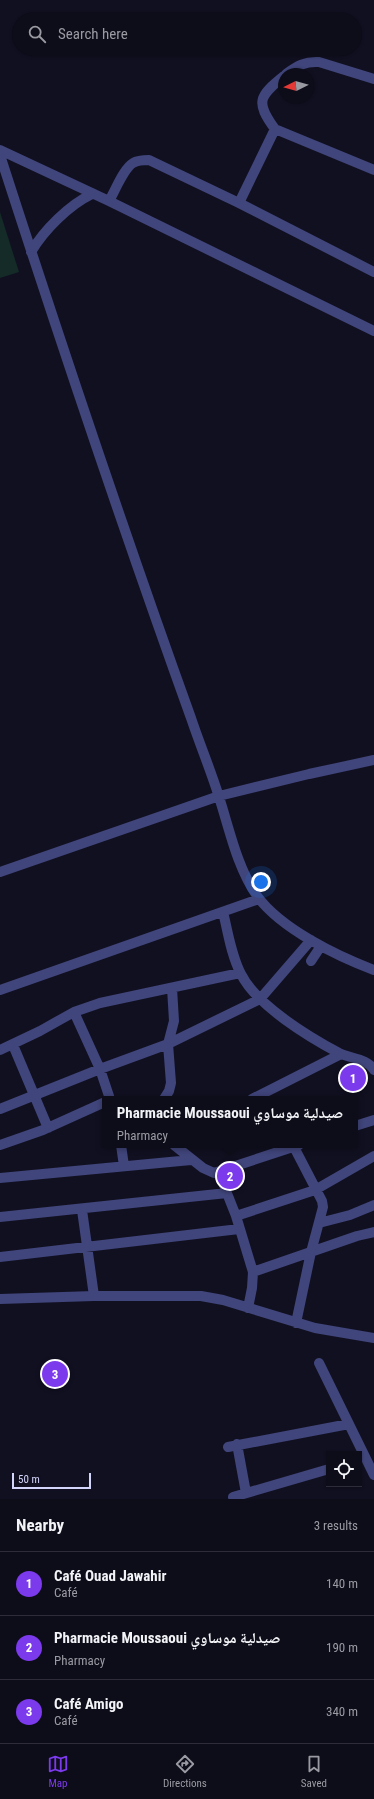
<!DOCTYPE html>
<meta charset="utf-8">
<style>
body{margin:0;font-family:"Roboto Condensed","Noto Naskh Arabic",sans-serif;background:#1b1a26;color:#f1f3f6}
.controls{position:absolute;right:12px;bottom:12px;display:grid;overflow:hidden;border-radius:0px;box-shadow:0 1px 3px #0004}
.controls button{width:36px;height:36px;display:grid;place-items:center;padding:0;border:0;border-bottom:1px solid #2d2c38;background:#0d0c19;color:#f1f3f6;font:20px sans-serif}
.compass{position:absolute;left:278px;top:68px;width:36px;height:36px;border-radius:50%;background:#0d0c19;box-shadow:0 1px 3px #0004;rotate:265deg}
.scale{position:absolute;left:12px;bottom:10px;width:79px;box-sizing:border-box;padding-left:4px;border:2px solid #d4d5fb;border-top:0;font-size:11px;line-height:14px;white-space:nowrap;color:#d4d5fb;-webkit-text-stroke:3px #111021;paint-order:stroke}
.you{position:absolute;left:261px;top:882px;width:14px;height:14px;margin:-10px;border:3px solid #fff;border-radius:50%;background:#1a73e8;box-shadow:0 0 0 6px #1a73e833}
.badge{display:grid;place-items:center;width:26px;height:26px;border-radius:50%;background:#7c3aed;color:#fff;font-size:13px;font-weight:700}
.pin{position:absolute;translate:-50% -50%;border:2px solid #fff;box-shadow:0 1px 4px #0006}
.popup{position:absolute;left:102px;top:1096px;width:256px;height:52px;box-sizing:border-box;display:grid;place-content:center;border-radius:0px;background:#0d0c19;filter:drop-shadow(0 1px 3px #0005);font-size:13px;white-space:nowrap;color:#9a9ba2}
.popup b{font-size:15px;color:#f1f3f6}
.popup::after{content:'';position:absolute;left:50%;top:100%;margin-left:-8px;border:8px solid transparent;border-top-color:#0d0c19}
.list{margin:0;padding:0;list-style:none}
h2{display:flex;justify-content:space-between;align-items:center;height:52px;margin:0;padding:0 16px;font-size:17px}
h2 small{font-size:13px;font-weight:400;color:#9a9ba2}
.list li{display:grid;grid-template-columns:26px 1fr auto;gap:12px;align-items:center;box-sizing:border-box;height:64px;padding:0 16px;border-top:1px solid #2d2c38}
.list b{display:block;font-size:15px;white-space:nowrap}
.list p{margin:0;font-size:13px;white-space:nowrap;color:#9a9ba2}
.list em{font-size:13px;font-style:normal;color:#9a9ba2}
.icon{flex:none;width:22px;height:22px;fill:none;stroke:currentColor;stroke-width:2;stroke-linecap:round;stroke-linejoin:round}
.map{position:relative;flex:none;width:374px;height:1499px;overflow:hidden}
.search{position:absolute;background:#0d0c19;box-shadow:0 1px 3px #0004;left:12px;right:12px;top:12px;height:44px;display:flex;align-items:center;gap:10px;box-sizing:border-box;padding:0 14px;border-radius:22px;color:#9a9ba2;font-size:15px}
.sheet{height:244px;background:#0d0c19}
nav{display:flex;justify-content:space-around;align-items:center;box-sizing:border-box;height:56px;border-top:1px solid #2d2c38;background:#0d0c19;font-size:11px;color:#9a9ba2}
nav a{display:grid;justify-items:center;gap:2px}
nav .on{color:#7c3aed}
.map>svg:first-child{display:block}
.green{fill:#142b27}
.lines{fill:none;stroke-linecap:round;stroke-linejoin:round}
.minor{stroke:#40457b;stroke-width:10}
</style>
<div class="map">
<svg width="374" height="1499" viewBox="0 0 374 1499">
<rect width="100%" height="100%" fill="#111021"/>
<path class="green" d="M 0,212 L 19,272 L 0,278 Z"/>
<g class="lines">
<path class="minor" d="M 286,74 C 297,66 305,61 319,62 L 374,79
M 275,129 L 374,170
M 0,150 L 109,201 L 374,331
M 0,155 C 61,344 124,532 191,718 C 200,745 211,771 219,797 C 230,831 237,867 257,896 C 281,929 337,956 374,970
M 109,201 C 115,191 124,168 133,163 C 138,160 144,160 149,160 L 239,203 L 374,272
M 239,203 L 275,129 C 255,102 259,96 284,76
M 31,252 C 44,230 69,205 92,194
M 0,872 L 219,796 L 309,774 L 374,760
M 223,912 C 228,932 231,955 241,974 C 256,1005 309,1037 339,1053 C 351,1059 367,1058 374,1070
M 311,961 L 321,946
M 0,990 L 259,899
M 13,1045 L 48,1128
M 0,1050 L 40,1031 L 74,1012
M 110,1099 L 100,1069 L 74,1012 L 100,1003 L 240,973
M 164,1099 L 169,1091 L 171,1083 L 168,1044 L 174,1021 L 172,988
M 252,1099 L 341,1054
M 0,1109 L 100,1069 L 168,1044 L 260,999 L 311,940
M 355,1126 L 374,1120
M 0,1145 L 43,1130 L 105,1102
M 121,1145 L 124,1166
M 174,1145 L 203,1168 L 214,1173 L 299,1145
M 294,1147 L 322,1201 L 323,1207 L 311,1252 L 296,1323
M 219,1173 L 236,1216 L 253,1272 L 252,1288 L 248,1308
M 0,1178 L 191,1160
M 82,1210 L 94,1296
M 236,1216 L 315,1190 L 374,1156
M 0,1217 L 227,1193
M 319,1223 L 350,1215 L 374,1205
M 0,1257 L 239,1229
M 253,1272 L 357,1236 L 374,1232
M 0,1299 L 94,1296 L 201,1296 L 223,1300 L 315,1328 L 374,1338
M 319,1363 L 374,1475
M 237,1444 L 246,1493
M 228,1447 L 349,1424
M 233,1497 L 329,1469"/>
</g>
</svg>
<div class="controls">
<button><svg class="icon" aria-label="locate" viewBox="0 0 24 24"><circle cx="12" cy="12" r="6"/><path d="M12 2v4M12 18v4M2 12h4M18 12h4"/></svg></button>
</div>
<svg class="compass" viewBox="-18 -18 36 36"><path d="M0-13l5 13h-10z" fill="#e53935"/><path d="M0 13l5-13h-10z" fill="#9a9ba2"/></svg>
<div class="scale">50 m</div>
<div class="you"></div>
<div class="pin badge" style="left:353px;top:1078px">1</div>
<div class="pin badge" style="left:230px;top:1176px">2</div>
<div class="popup"><b>Pharmacie Moussaoui صيدلية موساوي</b>Pharmacy</div>
<div class="pin badge" style="left:55px;top:1374px">3</div>
<div class="search"><svg class="icon" aria-label="search" viewBox="0 0 24 24"><circle cx="10" cy="10" r="6"/><path d="M15 15l6 6"/></svg>Search here</div>
</div>
<section class="sheet">
<h2>Nearby<small>3 results</small></h2>
<ul class="list">
<li><span class="badge">1</span><div><b>Café Ouad Jawahir</b><p>Café</p></div><em>140 m</em></li>
<li><span class="badge">2</span><div><b>Pharmacie Moussaoui صيدلية موساوي</b><p>Pharmacy</p></div><em>190 m</em></li>
<li><span class="badge">3</span><div><b>Café Amigo</b><p>Café</p></div><em>340 m</em></li>
</ul>
</section>
<nav>
<a class="on"><svg class="icon" aria-label="map" viewBox="0 0 24 24"><path d="M3 6l6-2 6 2 6-2v14l-6 2-6-2-6 2zM9 4v14M15 6v14"/></svg>Map</a>
<a><svg class="icon" aria-label="directions" viewBox="0 0 24 24"><path d="M12 3l9 9-9 9-9-9zM9 14v-3h6M13 9l2 2-2 2"/></svg>Directions</a>
<a><svg class="icon" aria-label="saved" viewBox="0 0 24 24"><path d="M7 4h10v16l-5-4-5 4z"/></svg>Saved</a>
</nav>
